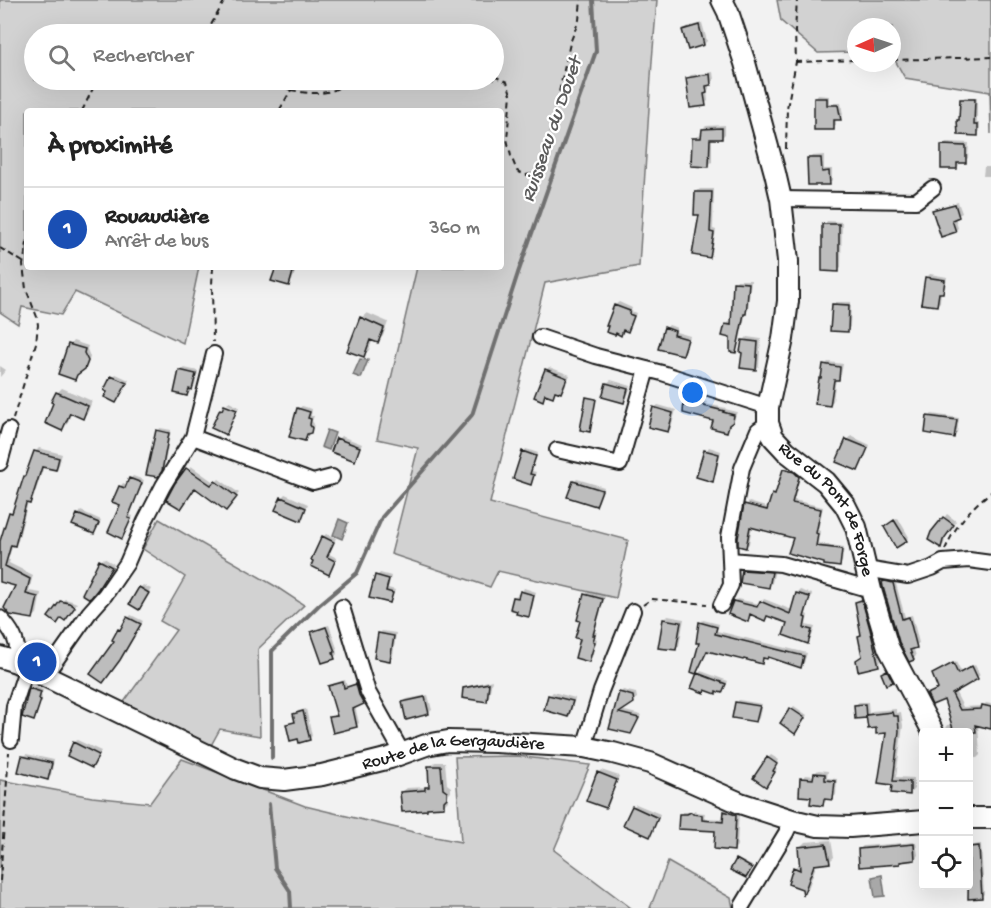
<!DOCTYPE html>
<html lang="fr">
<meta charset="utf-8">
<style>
body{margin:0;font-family:"Gochi Hand",sans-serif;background:#f2f2f2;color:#222}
.controls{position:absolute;right:18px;bottom:18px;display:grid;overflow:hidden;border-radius:6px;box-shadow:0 6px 24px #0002}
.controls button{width:54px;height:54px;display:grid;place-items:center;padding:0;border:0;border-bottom:2px solid #e0e0e0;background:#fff;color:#222;font:30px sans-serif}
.compass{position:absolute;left:847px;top:18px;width:54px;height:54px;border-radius:50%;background:#fff;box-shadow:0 6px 24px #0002;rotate:267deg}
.you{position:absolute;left:693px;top:393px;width:21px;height:21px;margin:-15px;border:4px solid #fff;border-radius:50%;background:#1a73e8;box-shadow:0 0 0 9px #1a73e833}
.badge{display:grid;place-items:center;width:39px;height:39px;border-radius:50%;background:#ea580c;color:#fff;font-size:20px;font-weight:700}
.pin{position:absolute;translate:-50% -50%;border:3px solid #fff;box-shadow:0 2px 6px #0006}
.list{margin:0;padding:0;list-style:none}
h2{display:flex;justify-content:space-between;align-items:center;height:78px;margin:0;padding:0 24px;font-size:26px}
h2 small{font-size:20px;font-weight:400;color:#767676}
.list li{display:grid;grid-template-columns:39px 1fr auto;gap:18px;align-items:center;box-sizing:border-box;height:84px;padding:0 24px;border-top:2px solid #e0e0e0}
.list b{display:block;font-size:22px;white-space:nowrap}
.list p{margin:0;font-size:20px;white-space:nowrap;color:#767676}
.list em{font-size:20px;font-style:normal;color:#767676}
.icon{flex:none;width:33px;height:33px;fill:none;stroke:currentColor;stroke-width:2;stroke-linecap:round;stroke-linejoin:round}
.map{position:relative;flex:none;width:991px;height:908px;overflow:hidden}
.search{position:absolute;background:#fff;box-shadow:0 6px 24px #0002;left:24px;top:24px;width:480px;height:66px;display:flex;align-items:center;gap:15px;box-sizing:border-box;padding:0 21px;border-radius:33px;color:#767676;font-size:22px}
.panel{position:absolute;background:#fff;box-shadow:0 6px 24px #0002;left:24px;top:108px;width:480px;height:162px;border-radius:6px}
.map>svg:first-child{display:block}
.green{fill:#d2d2d2;stroke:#777;stroke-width:1.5;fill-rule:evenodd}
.water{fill:#a8a8a8;stroke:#707070;stroke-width:1.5}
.shadow{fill:#0003}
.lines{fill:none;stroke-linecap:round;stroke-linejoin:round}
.stream{stroke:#707070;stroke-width:4}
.building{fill:#bdbdbd;stroke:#1c1c1c;stroke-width:1.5}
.street-casing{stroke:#1c1c1c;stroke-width:18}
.secondary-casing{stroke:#1c1c1c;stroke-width:24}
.path{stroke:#1c1c1c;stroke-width:2;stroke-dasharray:6 4.5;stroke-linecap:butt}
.street{stroke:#fff;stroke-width:14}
.secondary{stroke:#fff;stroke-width:20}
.labels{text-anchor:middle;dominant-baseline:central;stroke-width:4.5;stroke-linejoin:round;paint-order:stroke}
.street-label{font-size:18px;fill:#1c1c1c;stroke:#fff}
.water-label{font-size:20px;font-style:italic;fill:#5b5b5b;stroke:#fff}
</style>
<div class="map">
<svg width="991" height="908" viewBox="0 0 991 908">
<rect width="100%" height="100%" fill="#f2f2f2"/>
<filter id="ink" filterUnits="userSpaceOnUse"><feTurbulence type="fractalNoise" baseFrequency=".0167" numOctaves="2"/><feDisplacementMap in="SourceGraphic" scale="12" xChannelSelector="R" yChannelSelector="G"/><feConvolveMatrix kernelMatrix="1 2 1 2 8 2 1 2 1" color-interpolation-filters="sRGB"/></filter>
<g filter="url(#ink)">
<path class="green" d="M 0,0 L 657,0 L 652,61 L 639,266 L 545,283 L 490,503 L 628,540 L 616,598 L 498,571 L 490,587 L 391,554 L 418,448 L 377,439 L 417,267 L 501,267 L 501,111 L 27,111 L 27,267 L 199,267 L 183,343 L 75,292 L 61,315 L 22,307 L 18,324 L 0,312 ZM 494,34 L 494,80 L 34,80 L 34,34 Z
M 777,0 L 991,0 L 991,134 L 990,92 L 905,78 L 892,55 L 892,27 L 856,27 L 856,52 L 818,53 L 781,21 Z
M 159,519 L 275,586 L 304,605 L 258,649 L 260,736 L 220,729 L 209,749 L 124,702 L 176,630 L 160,621 L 185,577 L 143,549 Z
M 517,756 L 590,765 L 554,850 L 631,908 L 0,908 L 0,780 L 92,797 L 150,803 L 182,759 L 305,806 L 430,836 L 461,842 L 455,757 Z
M 668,862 L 731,898 L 733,908 L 650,908 Z"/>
<path class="water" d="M 360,359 L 368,360 L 361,378 L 353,375 Z
M 327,430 L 335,433 L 329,450 L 321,447 Z
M 339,519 L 348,523 L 342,539 L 333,535 Z
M 882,875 L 885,896 L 875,897 L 872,877 Z"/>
<path class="shadow" d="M 702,23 L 707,41 L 704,44 L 684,30 L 687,27 Z
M 713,72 L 714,80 L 709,84 L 709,89 L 707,91 L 708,101 L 705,104 L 687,78 L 691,75 Z
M 818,95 L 829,96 L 829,103 L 841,103 L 843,115 L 840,118 L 836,118 L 836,125 L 834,128 L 816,98 Z
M 965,97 L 977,97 L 977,123 L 980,123 L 980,131 L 977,134 L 958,120 L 961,118 L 962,99 Z
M 725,125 L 725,134 L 722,137 L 712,138 L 712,162 L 708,165 L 694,139 L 697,136 L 703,136 L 703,129 L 706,126 Z
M 946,142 L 969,143 L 968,158 L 965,161 L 959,161 L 959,165 L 956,168 L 943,146 Z
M 824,155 L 824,169 L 832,169 L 832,180 L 829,184 L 808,159 L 812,156 Z
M 984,167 L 991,167 L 991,176 L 983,176 Z
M 700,189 L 714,189 L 713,229 L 716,230 L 712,253 L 709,256 L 696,192 Z
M 958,202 L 962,213 L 955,217 L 958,228 L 955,231 L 934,211 L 937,208 Z
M 827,221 L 842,222 L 841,267 L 838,270 L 824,225 Z
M 278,267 L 289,267 L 296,269 L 292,281 L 289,284 Z
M 930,274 L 947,277 L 945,288 L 941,292 L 940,302 L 937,305 L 926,278 Z
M 737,280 L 751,280 L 748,310 L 746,312 L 738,348 L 735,351 L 732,337 L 726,325 L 729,322 L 733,323 L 735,283 Z
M 619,302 L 632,308 L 631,311 L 636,313 L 631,327 L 628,330 L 625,329 L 621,334 L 608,325 L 615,305 Z
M 836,302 L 851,302 L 850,327 L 847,330 L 833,305 Z
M 367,313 L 388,322 L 383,336 L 378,341 L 373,339 L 369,350 L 363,356 L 361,318 Z
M 669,325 L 677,328 L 676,332 L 690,336 L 686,350 L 683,353 L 666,328 Z
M 747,337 L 761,339 L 759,366 L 756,369 L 744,351 L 744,340 Z
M 73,341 L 88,346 L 87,349 L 90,357 L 88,364 L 79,371 L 75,378 L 70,345 Z
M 828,362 L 843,364 L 841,375 L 836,378 L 833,401 L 830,404 L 820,378 L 823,375 L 825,365 Z
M 0,366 L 6,370 L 0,377 Z
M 549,367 L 570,375 L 564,389 L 561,392 L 556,390 L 552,395 L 547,393 L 543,399 L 546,370 Z
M 184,368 L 198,371 L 195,386 L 191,388 L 190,392 L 187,395 L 180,371 Z
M 116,374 L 129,380 L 119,398 L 116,401 L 113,377 Z
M 611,380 L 631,386 L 627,398 L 624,402 L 607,383 Z
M 62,388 L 92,401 L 88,412 L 83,417 L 72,412 L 67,424 L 61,429 L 57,393 Z
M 688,398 L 707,402 L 706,404 L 726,408 L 725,409 L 737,412 L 735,417 L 731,422 L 730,427 L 727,430 L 715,420 L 685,401 Z
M 229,402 L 239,407 L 238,409 L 227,404 Z
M 658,405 L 676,410 L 671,428 L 668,431 L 654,408 Z
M 302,406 L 312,409 L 311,416 L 314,416 L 312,421 L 314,424 L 313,428 L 305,439 L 298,409 Z
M 932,414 L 959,418 L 957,433 L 954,436 L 929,417 Z
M 160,428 L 171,430 L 164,467 L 160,473 L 158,431 Z
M 341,436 L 362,444 L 357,456 L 354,459 L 338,439 Z
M 851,436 L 870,445 L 861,466 L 858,469 L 838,461 L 848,440 Z
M 709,447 L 721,451 L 715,477 L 712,480 L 706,451 Z
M 39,448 L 62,454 L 59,465 L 55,469 L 44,466 L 33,499 L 29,503 L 28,502 L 18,541 L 14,545 L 13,544 L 8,560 L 10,560 L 9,563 L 33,575 L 29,591 L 41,593 L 37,614 L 33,617 L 17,585 L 0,580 L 0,545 L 10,513 L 14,509 L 35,452 Z
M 526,449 L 538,453 L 532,471 L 536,472 L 533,480 L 530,483 L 523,452 Z
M 191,466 L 215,483 L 219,479 L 239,493 L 229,506 L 195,487 L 177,484 Z
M 784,471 L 801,476 L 801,473 L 794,500 L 823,507 L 818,530 L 820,531 L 818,543 L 844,547 L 842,562 L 839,565 L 795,537 L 752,526 L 749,544 L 746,546 L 746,505 L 749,502 L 769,508 L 773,495 L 776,492 Z
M 133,476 L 144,480 L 130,515 L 133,516 L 125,534 L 122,537 L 122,505 L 120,487 L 123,483 L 128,485 L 130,479 Z
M 577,479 L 604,487 L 599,501 L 596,505 L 574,482 Z
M 285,494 L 308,504 L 303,516 L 300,519 L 277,509 L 282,497 Z
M 81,511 L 101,520 L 97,529 L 94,532 L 78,515 Z
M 947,514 L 956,521 L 946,536 L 944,544 L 941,547 L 933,533 Z
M 898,518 L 909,537 L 906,540 L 889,524 Z
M 326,534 L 336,538 L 329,554 L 337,558 L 332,570 L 329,573 L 323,537 Z
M 104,558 L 114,564 L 101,584 L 101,561 Z
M 747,567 L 775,570 L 772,583 L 769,586 L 743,571 Z
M 380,573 L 391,576 L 388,588 L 395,590 L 392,598 L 389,601 L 377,576 Z
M 889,579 L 895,580 L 905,617 L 912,615 L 919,643 L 913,647 L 916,656 L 913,659 L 883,583 Z
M 143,585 L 151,589 L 141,605 L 140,588 Z
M 524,588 L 536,592 L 531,612 L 528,616 L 519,610 L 511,608 L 514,597 L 518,594 L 520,595 Z
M 800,590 L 812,594 L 806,614 L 808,615 L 806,625 L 815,627 L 811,639 L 808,642 L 788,622 L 768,616 L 765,619 L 751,613 L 750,617 L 747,620 L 734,602 L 737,599 L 760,604 L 764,599 L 792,610 L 797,593 Z
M 588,592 L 605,596 L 595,632 L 597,632 L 595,638 L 597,639 L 592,657 L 589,661 L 582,638 L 585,595 Z
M 865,598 L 881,661 L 878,664 L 857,660 L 864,655 L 859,636 L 862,633 L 856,602 L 860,599 Z
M 65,599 L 72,601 L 77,603 L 68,616 L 61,602 Z
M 131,615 L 143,621 L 123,655 L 106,678 L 119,630 Z
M 668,616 L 684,619 L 679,646 L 676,649 L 665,619 Z
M 703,620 L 719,624 L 717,631 L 807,653 L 804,663 L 801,666 L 768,656 L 765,656 L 761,662 L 708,650 L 699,669 L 696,672 L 701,642 L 700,623 Z
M 329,625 L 337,648 L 336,649 L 337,654 L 334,658 L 313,632 L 316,629 Z
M 382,631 L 396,633 L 393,656 L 390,659 L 379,634 Z
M 956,662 L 961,672 L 975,665 L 980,675 L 955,691 L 963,707 L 983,706 L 986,703 L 991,704 L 991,728 L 978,724 L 980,755 L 977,758 L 968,758 L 968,732 L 946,732 L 946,728 L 948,725 L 953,724 L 945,698 L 929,695 L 931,692 L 940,688 L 934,674 L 937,671 Z
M 701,671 L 728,681 L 725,688 L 722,692 L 717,690 L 715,692 L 698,674 Z
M 345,680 L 347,686 L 359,682 L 366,700 L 355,706 L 359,723 L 356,726 L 331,718 L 334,715 L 338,714 L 329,687 L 332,684 Z
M 492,680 L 489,697 L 486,700 L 464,689 L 468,686 Z
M 33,687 L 43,690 L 41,696 L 42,697 L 36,717 L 34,719 L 31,689 Z
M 623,690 L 636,693 L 637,698 L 621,710 L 641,715 L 633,729 L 630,733 L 610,727 L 620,693 Z
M 553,692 L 575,698 L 571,712 L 568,715 L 546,709 L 550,695 Z
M 428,695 L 432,710 L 428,713 L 403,702 L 407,699 Z
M 739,700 L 762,704 L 759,718 L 756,721 L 736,703 Z
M 859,702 L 868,702 L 869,714 L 872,711 L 896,709 L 896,713 L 901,712 L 903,726 L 896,777 L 914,778 L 914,789 L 909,794 L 894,784 L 880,782 L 888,732 L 877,727 L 869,728 L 868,715 L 866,717 L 855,705 Z
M 794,706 L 807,715 L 798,729 L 791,709 Z
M 306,709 L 312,736 L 309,739 L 288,725 L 291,722 L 297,720 L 295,714 L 298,711 Z
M 77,740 L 101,751 L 95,764 L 92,767 L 74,743 Z
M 26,754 L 54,760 L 51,775 L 48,778 L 23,757 Z
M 771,755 L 779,760 L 775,767 L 777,769 L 768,782 L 768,758 Z
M 435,762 L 445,762 L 447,784 L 451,787 L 451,792 L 448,795 L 448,801 L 444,805 L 402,792 L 407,788 L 427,787 L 431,783 L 430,767 Z
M 601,770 L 619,776 L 609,804 L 606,807 L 598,773 Z
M 818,770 L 828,771 L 827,778 L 837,779 L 836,795 L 832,798 L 826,798 L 826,801 L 823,804 L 813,796 L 802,779 L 805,775 L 815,776 L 815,773 Z
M 636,804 L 660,814 L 653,832 L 650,835 L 633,807 Z
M 728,808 L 739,812 L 737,846 L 734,849 L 717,830 L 680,815 L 683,812 L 692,812 L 695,810 L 696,812 L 705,813 L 704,818 L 725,819 L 725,811 Z
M 831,840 L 834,857 L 829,862 L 817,863 L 808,889 L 804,893 L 794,868 L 800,863 L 800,847 L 805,842 Z
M 916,842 L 918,855 L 915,859 L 859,850 L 863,846 Z
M 981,844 L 984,894 L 981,897 L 968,883 L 968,846 Z
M 738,859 L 752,866 L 746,875 L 737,860 Z"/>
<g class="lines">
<path class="stream" d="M 272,758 L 272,651 L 319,605 L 357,573 L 382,517 L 472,415 L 518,273 L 596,51 L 593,0
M 269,804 L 275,868 L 290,891 L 291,908"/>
</g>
<path class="building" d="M 699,25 L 704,45 L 688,50 L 682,30 Z
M 710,74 L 711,85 L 706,86 L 707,93 L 704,94 L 706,106 L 690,108 L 686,78 Z
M 814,98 L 827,98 L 827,105 L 838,105 L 841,120 L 834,120 L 834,130 L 814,130 Z
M 960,99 L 975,99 L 974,125 L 978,125 L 978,136 L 958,135 L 957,120 L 959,120 Z
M 722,128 L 722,139 L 710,139 L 709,167 L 691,166 L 692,138 L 701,138 L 702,129 Z
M 941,145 L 966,146 L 966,163 L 957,163 L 957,169 L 941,169 Z
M 807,158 L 821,158 L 822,172 L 829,171 L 830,185 L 808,185 Z
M 695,192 L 712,192 L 710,232 L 714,233 L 710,258 L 692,255 L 699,215 L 694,215 Z
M 955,204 L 959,217 L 952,220 L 956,232 L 941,237 L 932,210 Z
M 822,224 L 839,224 L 839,272 L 822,271 Z
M 276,267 L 293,272 L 289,286 L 271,281 Z
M 925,277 L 945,280 L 943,293 L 939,293 L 937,306 L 921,304 Z
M 733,282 L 749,283 L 746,314 L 744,314 L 736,353 L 730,352 L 730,338 L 722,336 L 725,324 L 731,325 Z
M 832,304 L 849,305 L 848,332 L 830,331 Z
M 614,305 L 630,311 L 629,314 L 634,316 L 628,332 L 623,330 L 621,336 L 616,333 L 615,335 L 606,332 L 608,326 L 606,326 Z
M 360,317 L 384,328 L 378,343 L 370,340 L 364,357 L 347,351 Z
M 664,327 L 675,331 L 674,335 L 688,339 L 683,355 L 658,349 Z
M 742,340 L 758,342 L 756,370 L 740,368 L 742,353 L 740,352 Z
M 68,344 L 85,349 L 84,353 L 88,361 L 85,369 L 77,375 L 75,380 L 58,374 Z
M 823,364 L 840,367 L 839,380 L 834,380 L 830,406 L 815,404 L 819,378 L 821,378 Z
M 545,369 L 567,378 L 561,393 L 555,391 L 553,397 L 545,394 L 543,401 L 534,397 Z
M 179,370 L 196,374 L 192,390 L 189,389 L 187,396 L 174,393 Z
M 111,376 L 127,383 L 116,403 L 104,397 L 107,392 L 104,390 Z
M 606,383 L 628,389 L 624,403 L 602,397 Z
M 56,392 L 88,406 L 83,419 L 70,413 L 62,431 L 45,423 L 53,403 L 51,402 Z
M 586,397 L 596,399 L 590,432 L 580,430 Z
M 684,400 L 705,405 L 704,406 L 724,411 L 723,412 L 734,415 L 733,422 L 729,425 L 727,432 L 711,428 L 713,421 L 683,413 Z
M 224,405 L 237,410 L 226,435 L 211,428 L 220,409 L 222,410 Z
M 653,407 L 673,413 L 668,432 L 648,427 Z
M 297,408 L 310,412 L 308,418 L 311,419 L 310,425 L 312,428 L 311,433 L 307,434 L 305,441 L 289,437 Z
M 927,416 L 957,420 L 954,438 L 925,433 Z
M 156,430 L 169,433 L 162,471 L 158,477 L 146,475 Z
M 336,438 L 360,447 L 355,461 L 331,452 Z
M 846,439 L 868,448 L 858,471 L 836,462 Z
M 704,450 L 719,454 L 713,482 L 696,477 Z
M 34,451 L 59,458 L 56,470 L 42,467 L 30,504 L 26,503 L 15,546 L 11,545 L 5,566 L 30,579 L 26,594 L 38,597 L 33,619 L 10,615 L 4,608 L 15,586 L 0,582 L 0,541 L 9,512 L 12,513 L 24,476 L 25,476 Z
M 522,451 L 536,456 L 530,474 L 534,475 L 531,485 L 513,479 Z
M 186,468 L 211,485 L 215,481 L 237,497 L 226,511 L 195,488 L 181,509 L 166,500 L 175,483 Z
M 783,469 L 794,472 L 799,477 L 792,503 L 821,509 L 816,533 L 818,534 L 816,546 L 842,549 L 840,567 L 824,565 L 824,563 L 788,553 L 793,538 L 750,527 L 746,548 L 738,546 L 738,538 L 744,504 L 767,510 L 772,494 L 775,495 Z
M 129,478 L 142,483 L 128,518 L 131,519 L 122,539 L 108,532 L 120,505 L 112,502 L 119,486 L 125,488 Z
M 573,481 L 602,490 L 596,506 L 567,497 Z
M 281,497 L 306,508 L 301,521 L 275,510 Z
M 77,514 L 99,523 L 94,534 L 72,525 Z
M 943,517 L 954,525 L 943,540 L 941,548 L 928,540 L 931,532 Z
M 894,520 L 907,541 L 896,548 L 884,527 Z
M 322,536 L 334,542 L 327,557 L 335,561 L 329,575 L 311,566 L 313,561 L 311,560 Z
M 99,560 L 112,567 L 98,589 L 90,599 L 82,594 Z
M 742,570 L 772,572 L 769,588 L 740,583 Z
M 375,575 L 389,579 L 386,591 L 393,593 L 390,603 L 369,598 Z
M 885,581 L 893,583 L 902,619 L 909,617 L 917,648 L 910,650 L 914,660 L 909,662 L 899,642 L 883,587 L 882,582 Z
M 139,587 L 149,593 L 139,610 L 129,604 Z
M 520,591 L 534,595 L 529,617 L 516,614 L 517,611 L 510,609 L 513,597 L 518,598 Z
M 796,593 L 810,597 L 804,617 L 806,618 L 804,628 L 812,630 L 808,644 L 783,635 L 787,623 L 767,616 L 765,621 L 750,614 L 748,622 L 728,614 L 733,601 L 757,607 L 760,601 L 790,614 Z
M 584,594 L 603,599 L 593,635 L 595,635 L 593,641 L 595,642 L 589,662 L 575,658 L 580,639 L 575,638 L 580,621 L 577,620 Z
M 862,600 L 870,629 L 879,666 L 858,671 L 856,660 L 862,656 L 858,636 L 861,635 L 855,602 Z
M 60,601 L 69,603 L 75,607 L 65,621 L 61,618 L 57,624 L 48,617 Z
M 127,617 L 141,624 L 120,660 L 103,683 L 90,674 L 114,641 L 112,640 L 118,629 L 120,630 Z
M 663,619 L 681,622 L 676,650 L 658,648 Z
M 699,622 L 717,627 L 715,634 L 804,656 L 801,668 L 768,657 L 767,659 L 763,658 L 762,664 L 744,659 L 743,660 L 707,651 L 696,674 L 691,672 L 699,643 L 696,643 Z
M 326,627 L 335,652 L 333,653 L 335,659 L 322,663 L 311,632 Z
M 378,633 L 394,636 L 390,661 L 374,658 Z
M 953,663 L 958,674 L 972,666 L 978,679 L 952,694 L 960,710 L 981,709 L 982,705 L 991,707 L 991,729 L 975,725 L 976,732 L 954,732 L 944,700 L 932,705 L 927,694 L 938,689 L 932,674 Z
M 887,670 L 893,682 L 886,685 L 881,673 Z
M 697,673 L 726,684 L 722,693 L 716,691 L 716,694 L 705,690 L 704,693 L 691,688 Z
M 343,682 L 344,688 L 356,684 L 359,695 L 364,704 L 353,709 L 357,727 L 333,733 L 329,717 L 337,716 L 328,686 Z
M 489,683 L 487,702 L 462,698 L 463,688 Z
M 29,688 L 41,692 L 39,699 L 41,700 L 34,721 L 22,717 Z
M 619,692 L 633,696 L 634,703 L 619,713 L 639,718 L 631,734 L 609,729 Z
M 548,695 L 573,701 L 568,717 L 544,710 Z
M 425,697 L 429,714 L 406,720 L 402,702 Z
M 735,702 L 760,706 L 756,722 L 732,718 Z
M 865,704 L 866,718 L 855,719 L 854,705 Z
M 790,708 L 805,718 L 795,734 L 780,723 Z
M 303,711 L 310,740 L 299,743 L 298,739 L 290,741 L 286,724 L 295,722 L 293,714 Z
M 892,712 L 893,716 L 898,716 L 899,731 L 893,781 L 910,782 L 910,795 L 891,793 L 892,785 L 878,783 L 886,733 L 876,734 L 876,728 L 868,729 L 866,715 Z
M 73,742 L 99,755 L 92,768 L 67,756 Z
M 22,756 L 52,763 L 48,780 L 18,772 Z
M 767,757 L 777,764 L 773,771 L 775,772 L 766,787 L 753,778 Z
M 428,766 L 441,766 L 443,789 L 447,792 L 447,798 L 444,801 L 444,807 L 427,808 L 427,810 L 402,812 L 400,792 L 425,790 L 425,787 L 429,787 Z
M 597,772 L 617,780 L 606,808 L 586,801 Z
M 814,773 L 825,774 L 825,780 L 835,781 L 833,800 L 824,799 L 823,806 L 810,804 L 811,797 L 799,796 L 800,778 L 813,779 Z
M 632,806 L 658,818 L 650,837 L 623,825 Z
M 724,811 L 736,815 L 734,851 L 714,849 L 715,831 L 678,829 L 679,814 L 687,814 L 691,812 L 693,814 L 702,815 L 702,820 L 723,822 Z
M 826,844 L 830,863 L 814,865 L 803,896 L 802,889 L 788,884 L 793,867 L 800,870 L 798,847 Z
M 914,844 L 915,860 L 900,862 L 900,864 L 859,867 L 858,849 Z
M 979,846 L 982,898 L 968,899 L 969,847 Z
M 736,859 L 752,868 L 746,878 L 730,870 Z"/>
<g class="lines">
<defs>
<path id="street" d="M 781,199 L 916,201 L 933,188
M 540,337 L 596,356 L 662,373 L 768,407
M 768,423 L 758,430 L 742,468 L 729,537 L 730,560 L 781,564 L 871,590
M 193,437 L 313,482 L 332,477
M 557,450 L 620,464 L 647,369
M 0,463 L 9,430
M 866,569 L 908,576 L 932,568 L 943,562 L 969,560 L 991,563
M 721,605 L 731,585 L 730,560
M 342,607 L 368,692 L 403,754
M 0,618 C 12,630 21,644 16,662
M 46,676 L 51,667 L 89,613 L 105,595 L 127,563 L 145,521 L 163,486 L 193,437 L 214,354
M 11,740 L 14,706 L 27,667
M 584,747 L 601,691 L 633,611
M 742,906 L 786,833 L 792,820"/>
<g id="secondary">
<path id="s1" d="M 722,0 L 728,12 L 745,63 L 775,173 L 781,199 L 788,261 L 788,301 L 783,339 L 768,407 L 768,423 L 773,437 L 786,451 L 826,482 L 845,505 L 856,527 L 871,590 L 888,647 L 933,732"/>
<path id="s2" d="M 0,657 L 16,662 L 236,769 L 260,778 L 284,780 L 322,775 L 390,758 L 426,745 L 448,741 L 495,742 L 584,747 L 613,753 L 650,763 L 740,803 L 792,820 L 818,826 L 850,827 L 924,821"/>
<path d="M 968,818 L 991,818"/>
</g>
</defs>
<use href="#street" class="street-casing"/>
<use href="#secondary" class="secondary-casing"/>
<path class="path" d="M 206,34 L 225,0
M 892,60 L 991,57
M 796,62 L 856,60
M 494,76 L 507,82 L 511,94 L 507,139 L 511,156 L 517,171 L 525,175 L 533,174 L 538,168 L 542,159 L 551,128 L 570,43 L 579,20 L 581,0
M 268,80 L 291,90 L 279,111
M 291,90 C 310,94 334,97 348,80
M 82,111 L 97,80
M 786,149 L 787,108 L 796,62 L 795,31 L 797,0
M 0,248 L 23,262
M 213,267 L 212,284 L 213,342
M 13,419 L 36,343 L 38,325 L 37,317 L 26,289 L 23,265 L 27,243
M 945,550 C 954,527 971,507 991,492
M 643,605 L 652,599 L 707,604
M 0,881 L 9,752"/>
<use href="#street" class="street"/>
<use href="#secondary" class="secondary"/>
</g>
</g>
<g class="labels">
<g class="street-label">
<text stroke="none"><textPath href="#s1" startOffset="542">Rue du Pont de Forge</textPath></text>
<text stroke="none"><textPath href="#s2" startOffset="484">Route de la Gergaudière</textPath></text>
</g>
<g class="water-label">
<text transform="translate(553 130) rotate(-71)">Ruisseau du Douet</text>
</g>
</g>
</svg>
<div class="controls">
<button>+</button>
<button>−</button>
<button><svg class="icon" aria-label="locate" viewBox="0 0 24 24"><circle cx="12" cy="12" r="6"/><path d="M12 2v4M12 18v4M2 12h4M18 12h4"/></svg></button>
</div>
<svg class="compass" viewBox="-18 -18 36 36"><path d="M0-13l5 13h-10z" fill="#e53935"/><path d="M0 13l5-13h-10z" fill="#767676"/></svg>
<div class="you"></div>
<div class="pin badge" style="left:37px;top:662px;background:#1a4fb4">1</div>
<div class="search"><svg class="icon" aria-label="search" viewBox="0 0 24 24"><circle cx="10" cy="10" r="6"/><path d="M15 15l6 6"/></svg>Rechercher</div>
<section class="panel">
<h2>À proximité<small></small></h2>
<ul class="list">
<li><span class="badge" style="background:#1a4fb4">1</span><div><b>Rouaudière</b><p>Arrêt de bus</p></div><em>360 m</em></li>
</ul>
</section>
</div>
